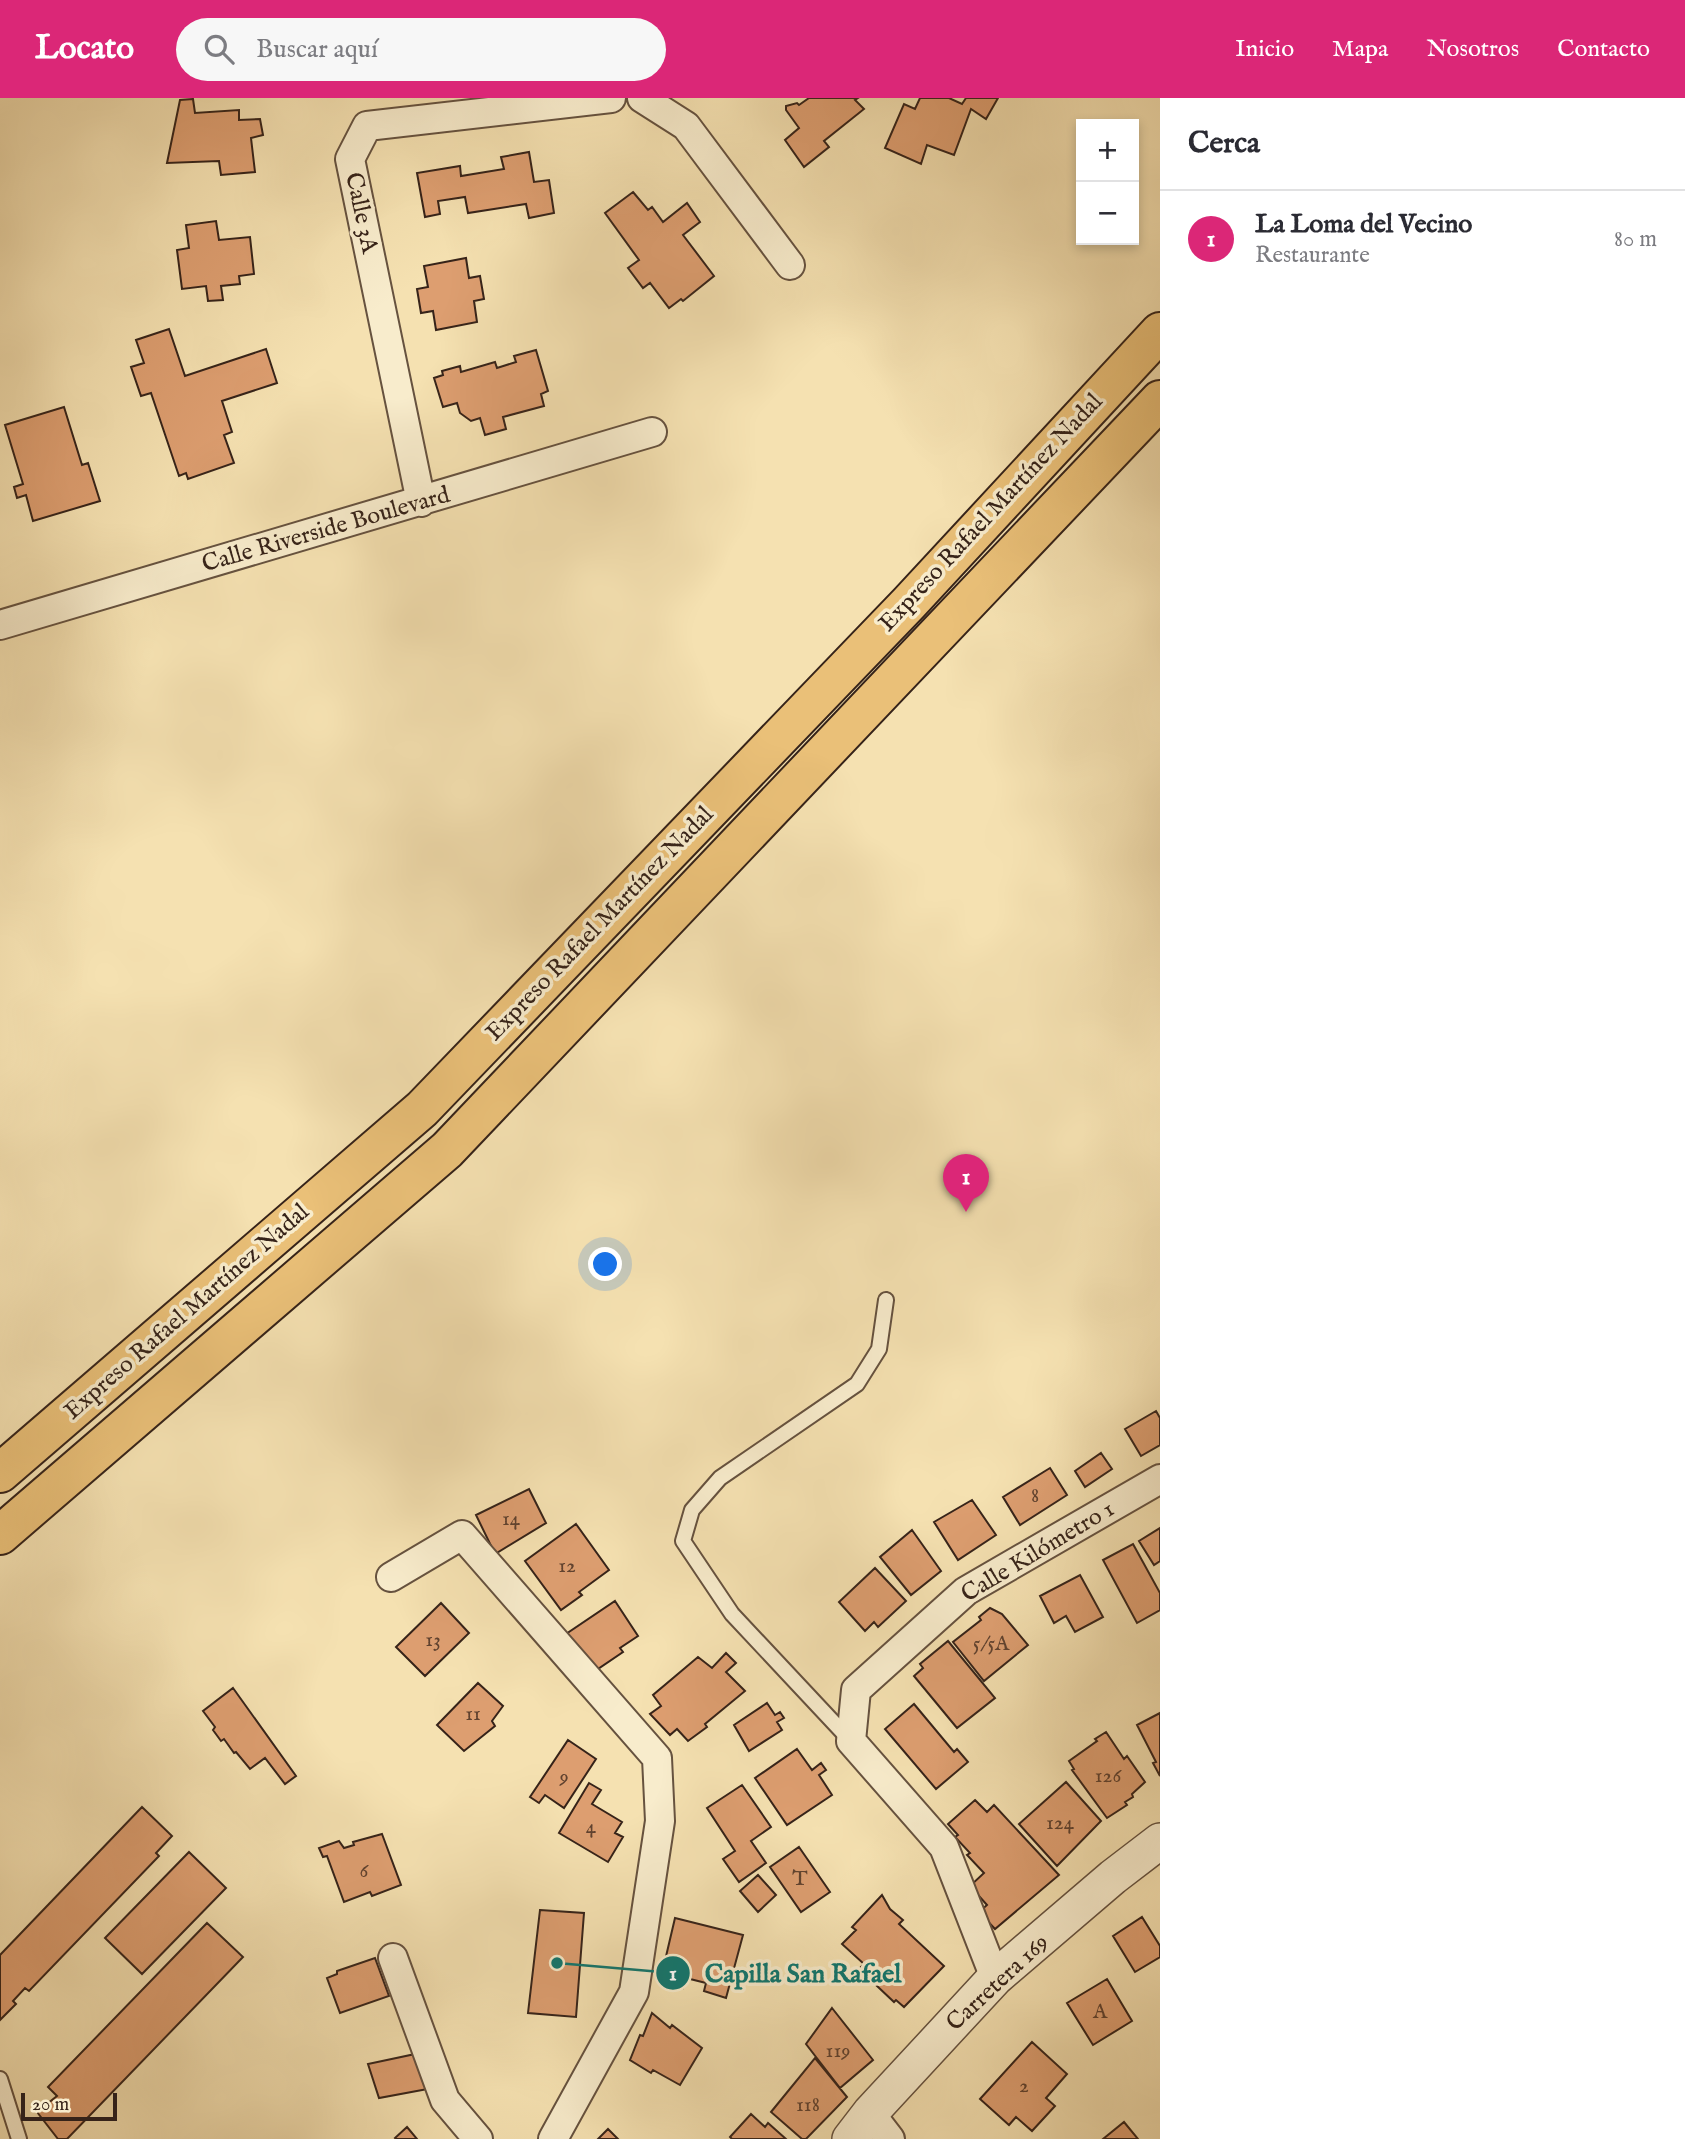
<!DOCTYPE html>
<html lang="es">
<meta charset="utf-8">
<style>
body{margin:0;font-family:"IM FELL English",serif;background:#f7f7f7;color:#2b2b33}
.controls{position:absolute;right:21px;top:21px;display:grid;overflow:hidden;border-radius:0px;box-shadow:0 4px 10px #0003}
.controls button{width:63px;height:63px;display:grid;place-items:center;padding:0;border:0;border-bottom:2px solid #e1e1e2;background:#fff;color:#2b2b33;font:35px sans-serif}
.scale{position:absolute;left:21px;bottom:18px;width:96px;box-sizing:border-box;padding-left:7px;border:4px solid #362319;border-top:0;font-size:19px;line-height:24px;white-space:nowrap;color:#362319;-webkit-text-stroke:5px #f8eccc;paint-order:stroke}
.you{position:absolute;left:606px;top:1167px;width:24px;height:24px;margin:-18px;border:5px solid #fff;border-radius:50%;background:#1a73e8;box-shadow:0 0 0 10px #1a73e833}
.badge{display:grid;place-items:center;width:46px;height:46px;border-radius:50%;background:#db2777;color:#fff;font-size:23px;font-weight:700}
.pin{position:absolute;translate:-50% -58px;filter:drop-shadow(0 2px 4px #0008)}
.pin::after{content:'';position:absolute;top:37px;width:24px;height:21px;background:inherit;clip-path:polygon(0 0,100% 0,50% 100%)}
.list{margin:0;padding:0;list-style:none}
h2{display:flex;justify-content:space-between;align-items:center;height:91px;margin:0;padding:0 28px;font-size:30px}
h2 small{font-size:23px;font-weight:400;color:#7c7c81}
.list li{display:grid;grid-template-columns:46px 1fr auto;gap:21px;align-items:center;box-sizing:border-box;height:98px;padding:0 28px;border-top:2px solid #e1e1e2}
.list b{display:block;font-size:26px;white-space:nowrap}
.list p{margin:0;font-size:23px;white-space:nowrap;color:#7c7c81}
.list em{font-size:23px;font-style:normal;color:#7c7c81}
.icon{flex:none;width:38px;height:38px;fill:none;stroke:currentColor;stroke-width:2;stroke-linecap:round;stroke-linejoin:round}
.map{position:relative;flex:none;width:1160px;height:2041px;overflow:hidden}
header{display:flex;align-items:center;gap:42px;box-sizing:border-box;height:98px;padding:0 35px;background:#db2777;color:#fff}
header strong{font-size:33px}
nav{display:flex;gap:38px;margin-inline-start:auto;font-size:24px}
.search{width:490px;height:63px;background:#f7f7f7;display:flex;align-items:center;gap:18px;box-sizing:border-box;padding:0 24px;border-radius:38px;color:#7c7c81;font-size:26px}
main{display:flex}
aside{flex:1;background:#fff}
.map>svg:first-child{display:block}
.building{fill:#dd9e70;stroke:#362319;stroke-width:2}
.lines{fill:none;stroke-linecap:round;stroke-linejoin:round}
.service-casing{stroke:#66523f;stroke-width:18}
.minor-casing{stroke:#66523f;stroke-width:32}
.tertiary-casing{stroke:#66523f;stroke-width:38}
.motorway-casing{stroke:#362319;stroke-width:42}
.service{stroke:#f8eccc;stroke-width:14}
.minor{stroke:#f8eccc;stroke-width:28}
.tertiary{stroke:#f8eccc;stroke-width:35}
.motorway{stroke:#eac078;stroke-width:38}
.labels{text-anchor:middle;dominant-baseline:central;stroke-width:7;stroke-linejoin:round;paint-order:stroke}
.number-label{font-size:21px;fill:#60422f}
.street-label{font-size:24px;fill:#362319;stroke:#f8eccc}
.leader{fill:none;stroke:#0f766e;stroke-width:2.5}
.callout-dot{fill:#0f766e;stroke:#f8eccc;stroke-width:2.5}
.mark-label{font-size:21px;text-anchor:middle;font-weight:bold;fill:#fff}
.callout-label{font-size:26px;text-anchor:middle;font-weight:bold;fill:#0f766e;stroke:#f8eccc;stroke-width:7;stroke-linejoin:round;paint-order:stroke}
</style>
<header>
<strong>Locato</strong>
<div class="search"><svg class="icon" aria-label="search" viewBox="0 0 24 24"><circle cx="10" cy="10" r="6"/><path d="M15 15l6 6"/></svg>Buscar aquí</div>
<nav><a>Inicio</a><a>Mapa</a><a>Nosotros</a><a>Contacto</a></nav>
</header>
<main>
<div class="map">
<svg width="1160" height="2041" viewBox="0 0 1160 2041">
<rect width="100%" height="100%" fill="#f5e1b1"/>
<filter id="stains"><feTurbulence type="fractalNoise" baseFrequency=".00286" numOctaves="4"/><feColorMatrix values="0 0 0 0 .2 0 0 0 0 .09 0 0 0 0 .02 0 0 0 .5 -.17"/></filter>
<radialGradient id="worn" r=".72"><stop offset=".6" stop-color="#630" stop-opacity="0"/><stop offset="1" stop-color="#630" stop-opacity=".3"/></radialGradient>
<path class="building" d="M 809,0 L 858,0 L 855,2 L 864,11 L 824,43 L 829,49 L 804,69 L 785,42 L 799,30 L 786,12 L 786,8 L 797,5 L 799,7 Z
M 920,0 L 949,0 L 962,6 L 966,0 L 998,0 L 986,21 L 971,11 L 954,57 L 927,47 L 921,66 L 885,50 L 904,6 L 915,11 Z
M 193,1 L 195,15 L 239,12 L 239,22 L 260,21 L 263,37 L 251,40 L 255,74 L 221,77 L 219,63 L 167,65 L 180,2 Z
M 529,54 L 534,84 L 549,82 L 554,115 L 529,120 L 526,106 L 468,115 L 465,99 L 438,103 L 440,116 L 425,119 L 417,75 L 460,68 L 461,78 L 504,71 L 501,59 Z
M 633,94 L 648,112 L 652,109 L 663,124 L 687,105 L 700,124 L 683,137 L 714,178 L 683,203 L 681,201 L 669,210 L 650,185 L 643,190 L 628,170 L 639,162 L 605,115 Z
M 216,123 L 219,142 L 250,139 L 254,176 L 239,178 L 240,186 L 221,188 L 223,202 L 208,203 L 206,188 L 182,191 L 177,152 L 189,150 L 186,127 Z
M 466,160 L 469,180 L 480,178 L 484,201 L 474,203 L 477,224 L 436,232 L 433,213 L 421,215 L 417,191 L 428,189 L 424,168 Z
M 169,231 L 185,278 L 266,251 L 277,285 L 222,303 L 232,334 L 224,337 L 234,365 L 188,381 L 186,375 L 179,378 L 151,295 L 141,298 L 131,269 L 144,265 L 136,242 Z
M 536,252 L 548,293 L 541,296 L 544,308 L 503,319 L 506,331 L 485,337 L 480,320 L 471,323 L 460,315 L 457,305 L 443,309 L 434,280 L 443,277 L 442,273 L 460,268 L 461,274 L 495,264 L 497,270 L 516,264 L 514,258 Z
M 64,309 L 82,367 L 88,365 L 100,403 L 33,423 L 26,397 L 17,400 L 14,389 L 23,386 L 5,327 Z
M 1156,1313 L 1160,1320 L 1160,1347 L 1141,1358 L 1125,1331 Z
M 1101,1355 L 1112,1371 L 1085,1389 L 1075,1373 Z
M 1050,1370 L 1067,1397 L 1020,1427 L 1003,1399 Z
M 529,1391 L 546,1425 L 495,1456 L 476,1417 Z
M 972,1402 L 996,1437 L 958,1462 L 934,1424 Z
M 576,1426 L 609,1472 L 579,1494 L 582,1497 L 561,1512 L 525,1463 Z
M 1160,1430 L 1160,1463 L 1154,1467 L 1139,1443 Z
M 912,1432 L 941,1473 L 911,1497 L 880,1459 Z
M 1133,1446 L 1160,1495 L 1160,1512 L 1137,1525 L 1103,1462 Z
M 875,1470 L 906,1503 L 878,1529 L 874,1524 L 865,1533 L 839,1504 Z
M 1080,1477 L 1103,1519 L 1075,1534 L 1066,1518 L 1054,1525 L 1040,1498 Z
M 615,1503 L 638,1538 L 620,1550 L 623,1554 L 589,1577 L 563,1538 Z
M 441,1505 L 469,1535 L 425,1578 L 396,1549 Z
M 990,1510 L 1002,1516 L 1028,1547 L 984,1583 L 953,1544 L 981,1522 L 979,1519 Z
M 948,1543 L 995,1600 L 957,1630 L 914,1578 L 923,1570 L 920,1566 Z
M 726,1555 L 736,1565 L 726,1574 L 745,1593 L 705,1626 L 707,1629 L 688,1643 L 677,1631 L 670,1637 L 650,1616 L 661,1608 L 653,1597 L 698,1559 L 712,1570 Z
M 478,1585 L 503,1608 L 492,1623 L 495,1628 L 464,1653 L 437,1627 Z
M 233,1590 L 296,1678 L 285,1686 L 265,1660 L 250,1671 L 236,1654 L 234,1655 L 224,1641 L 221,1643 L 213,1632 L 215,1629 L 203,1613 Z
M 767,1605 L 775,1617 L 780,1614 L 784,1620 L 777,1624 L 782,1632 L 749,1653 L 734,1627 Z
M 914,1606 L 954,1654 L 957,1651 L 968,1664 L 936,1691 L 885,1631 Z
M 1160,1615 L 1160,1678 L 1153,1665 L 1156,1664 L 1137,1627 Z
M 1106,1634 L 1124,1661 L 1127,1658 L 1145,1684 L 1132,1696 L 1133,1699 L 1125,1704 L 1127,1707 L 1107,1720 L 1072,1672 L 1074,1671 L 1069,1663 L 1097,1643 L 1095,1641 Z
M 568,1642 L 596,1661 L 564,1710 L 545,1697 L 539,1705 L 530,1699 Z
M 797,1651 L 812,1672 L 821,1665 L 826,1672 L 819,1677 L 832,1697 L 787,1727 L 755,1680 Z
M 1066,1684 L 1101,1723 L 1057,1768 L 1019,1726 Z
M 589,1685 L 601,1692 L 592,1706 L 622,1724 L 615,1735 L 623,1739 L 608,1764 L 559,1735 Z
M 742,1687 L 771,1729 L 751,1743 L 766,1765 L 739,1784 L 723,1761 L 735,1753 L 707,1710 Z
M 975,1702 L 987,1714 L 994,1707 L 1059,1777 L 995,1831 L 979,1814 L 987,1807 L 970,1788 L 984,1775 L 967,1757 L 970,1755 L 955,1739 L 958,1737 L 948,1726 Z
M 142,1709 L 172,1738 L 156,1755 L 159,1758 L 29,1893 L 25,1890 L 13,1903 L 16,1906 L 0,1922 L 0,1857 Z
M 382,1736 L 401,1787 L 372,1798 L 370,1794 L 344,1804 L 327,1758 L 323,1759 L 319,1750 L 339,1743 L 344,1750 L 354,1747 L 353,1744 Z
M 799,1749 L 830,1794 L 801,1814 L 770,1769 Z
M 189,1754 L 226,1790 L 142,1876 L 105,1840 Z
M 758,1777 L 776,1797 L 758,1814 L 740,1793 Z
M 882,1797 L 890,1811 L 903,1822 L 899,1826 L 944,1868 L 904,1909 L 896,1902 L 894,1904 L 859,1871 L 864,1866 L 842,1846 L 856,1832 L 852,1829 Z
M 540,1812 L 584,1815 L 576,1919 L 528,1915 Z
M 1142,1819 L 1160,1848 L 1160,1859 L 1135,1874 L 1113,1838 Z
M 675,1820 L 743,1837 L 726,1900 L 704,1893 L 706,1885 L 686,1880 L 683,1890 L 660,1884 Z
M 207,1825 L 243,1859 L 67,2041 L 58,2041 L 37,2014 L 57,1998 L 48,1989 Z
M 375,1860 L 389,1898 L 340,1915 L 327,1880 L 337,1876 L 337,1873 Z
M 1107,1881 L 1132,1923 L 1093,1947 L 1067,1905 Z
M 832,1910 L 873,1962 L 840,1990 L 806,1946 Z
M 652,1915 L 670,1930 L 672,1927 L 702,1950 L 680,1987 L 653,1972 L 651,1975 L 630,1962 L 640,1937 L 643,1938 Z
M 1032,1944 L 1067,1976 L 1046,2000 L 1055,2008 L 1032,2033 L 1016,2019 L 1009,2027 L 980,2001 Z
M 420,1955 L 433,1990 L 379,2000 L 368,1966 Z
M 815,1960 L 847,1999 L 806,2041 L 802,2041 L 771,2014 Z
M 751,2016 L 765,2029 L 768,2025 L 786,2041 L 732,2041 L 730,2039 Z
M 1124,2024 L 1138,2041 L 1103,2041 Z
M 407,2029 L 417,2041 L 396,2041 L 395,2040 Z
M 608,2031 L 618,2041 L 598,2041 Z"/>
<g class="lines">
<defs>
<path id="service" d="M 850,1642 L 732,1516 L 683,1443 L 692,1412 L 720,1380 L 857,1286 L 879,1251 L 886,1202
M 0,1981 L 19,2041"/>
<path id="minor" d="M 642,0 L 686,28 L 790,167
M 421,404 L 350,61 L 367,28 L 611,0
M 0,527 L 652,334
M 391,1479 L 462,1437 L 657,1660 L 660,1723 L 634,1894 L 553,2041
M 393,1860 L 445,2002 L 478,2041
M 995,1880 L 944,1749 L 851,1643 L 856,1592 L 966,1493 L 1160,1381
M 870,2015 L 890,2041"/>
<path id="tertiary" d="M 850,2041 L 870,2015 L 995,1880 L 1113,1779 L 1160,1743"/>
<path id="motorway" d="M 0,1375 L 422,1011 L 909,505 L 1160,234
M 0,1437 L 447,1052 L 1160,302"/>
</defs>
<use href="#service" class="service-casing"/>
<use href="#minor" class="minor-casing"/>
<use href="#tertiary" class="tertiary-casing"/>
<use href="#motorway" class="motorway-casing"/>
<use href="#service" class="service"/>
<use href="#minor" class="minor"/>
<use href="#tertiary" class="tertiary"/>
<use href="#motorway" class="motorway"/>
</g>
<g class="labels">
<g class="number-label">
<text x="1035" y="1398">8</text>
<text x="511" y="1421">14</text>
<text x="567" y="1468">12</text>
<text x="433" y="1542">13</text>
<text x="991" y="1546">5/5A</text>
<text x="473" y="1616">11</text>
<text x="1108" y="1678">126</text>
<text x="564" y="1679">9</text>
<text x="1060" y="1725">124</text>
<text x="591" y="1729">4</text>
<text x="364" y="1773">6</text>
<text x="800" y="1781">T</text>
<text x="1100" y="1914">A</text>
<text x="838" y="1953">119</text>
<text x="1024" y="1988">2</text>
<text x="808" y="2007">118</text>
</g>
<g class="street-label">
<text transform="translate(361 115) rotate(78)">Calle 3A</text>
<text transform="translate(991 415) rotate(-47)">Expreso Rafael Martínez Nadal</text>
<text transform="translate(326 432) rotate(-16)">Calle Riverside Boulevard</text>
<text transform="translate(600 826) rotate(-46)">Expreso Rafael Martínez Nadal</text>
<text transform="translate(187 1214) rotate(-41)">Expreso Rafael Martínez Nadal</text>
<text transform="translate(1038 1454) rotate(-31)">Calle Kilómetro 1</text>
<text transform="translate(998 1885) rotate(-43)">Carretera 169</text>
</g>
</g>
<path class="leader" d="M557 1865L673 1875"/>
<g class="callout-dot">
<circle cx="557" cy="1865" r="7"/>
<circle cx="673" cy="1875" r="18"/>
</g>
<g class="mark-label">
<text x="673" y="1882">1</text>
</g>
<g class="callout-label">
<text x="803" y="1884">Capilla San Rafael</text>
</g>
<rect width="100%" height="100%" filter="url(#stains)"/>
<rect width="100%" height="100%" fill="url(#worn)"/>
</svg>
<div class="controls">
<button>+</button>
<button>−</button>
</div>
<div class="scale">20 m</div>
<div class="you"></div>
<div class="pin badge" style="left:966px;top:1114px">1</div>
</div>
<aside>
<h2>Cerca<small></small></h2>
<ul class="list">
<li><span class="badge">1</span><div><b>La Loma del Vecino</b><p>Restaurante</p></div><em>80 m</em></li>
</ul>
</aside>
</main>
